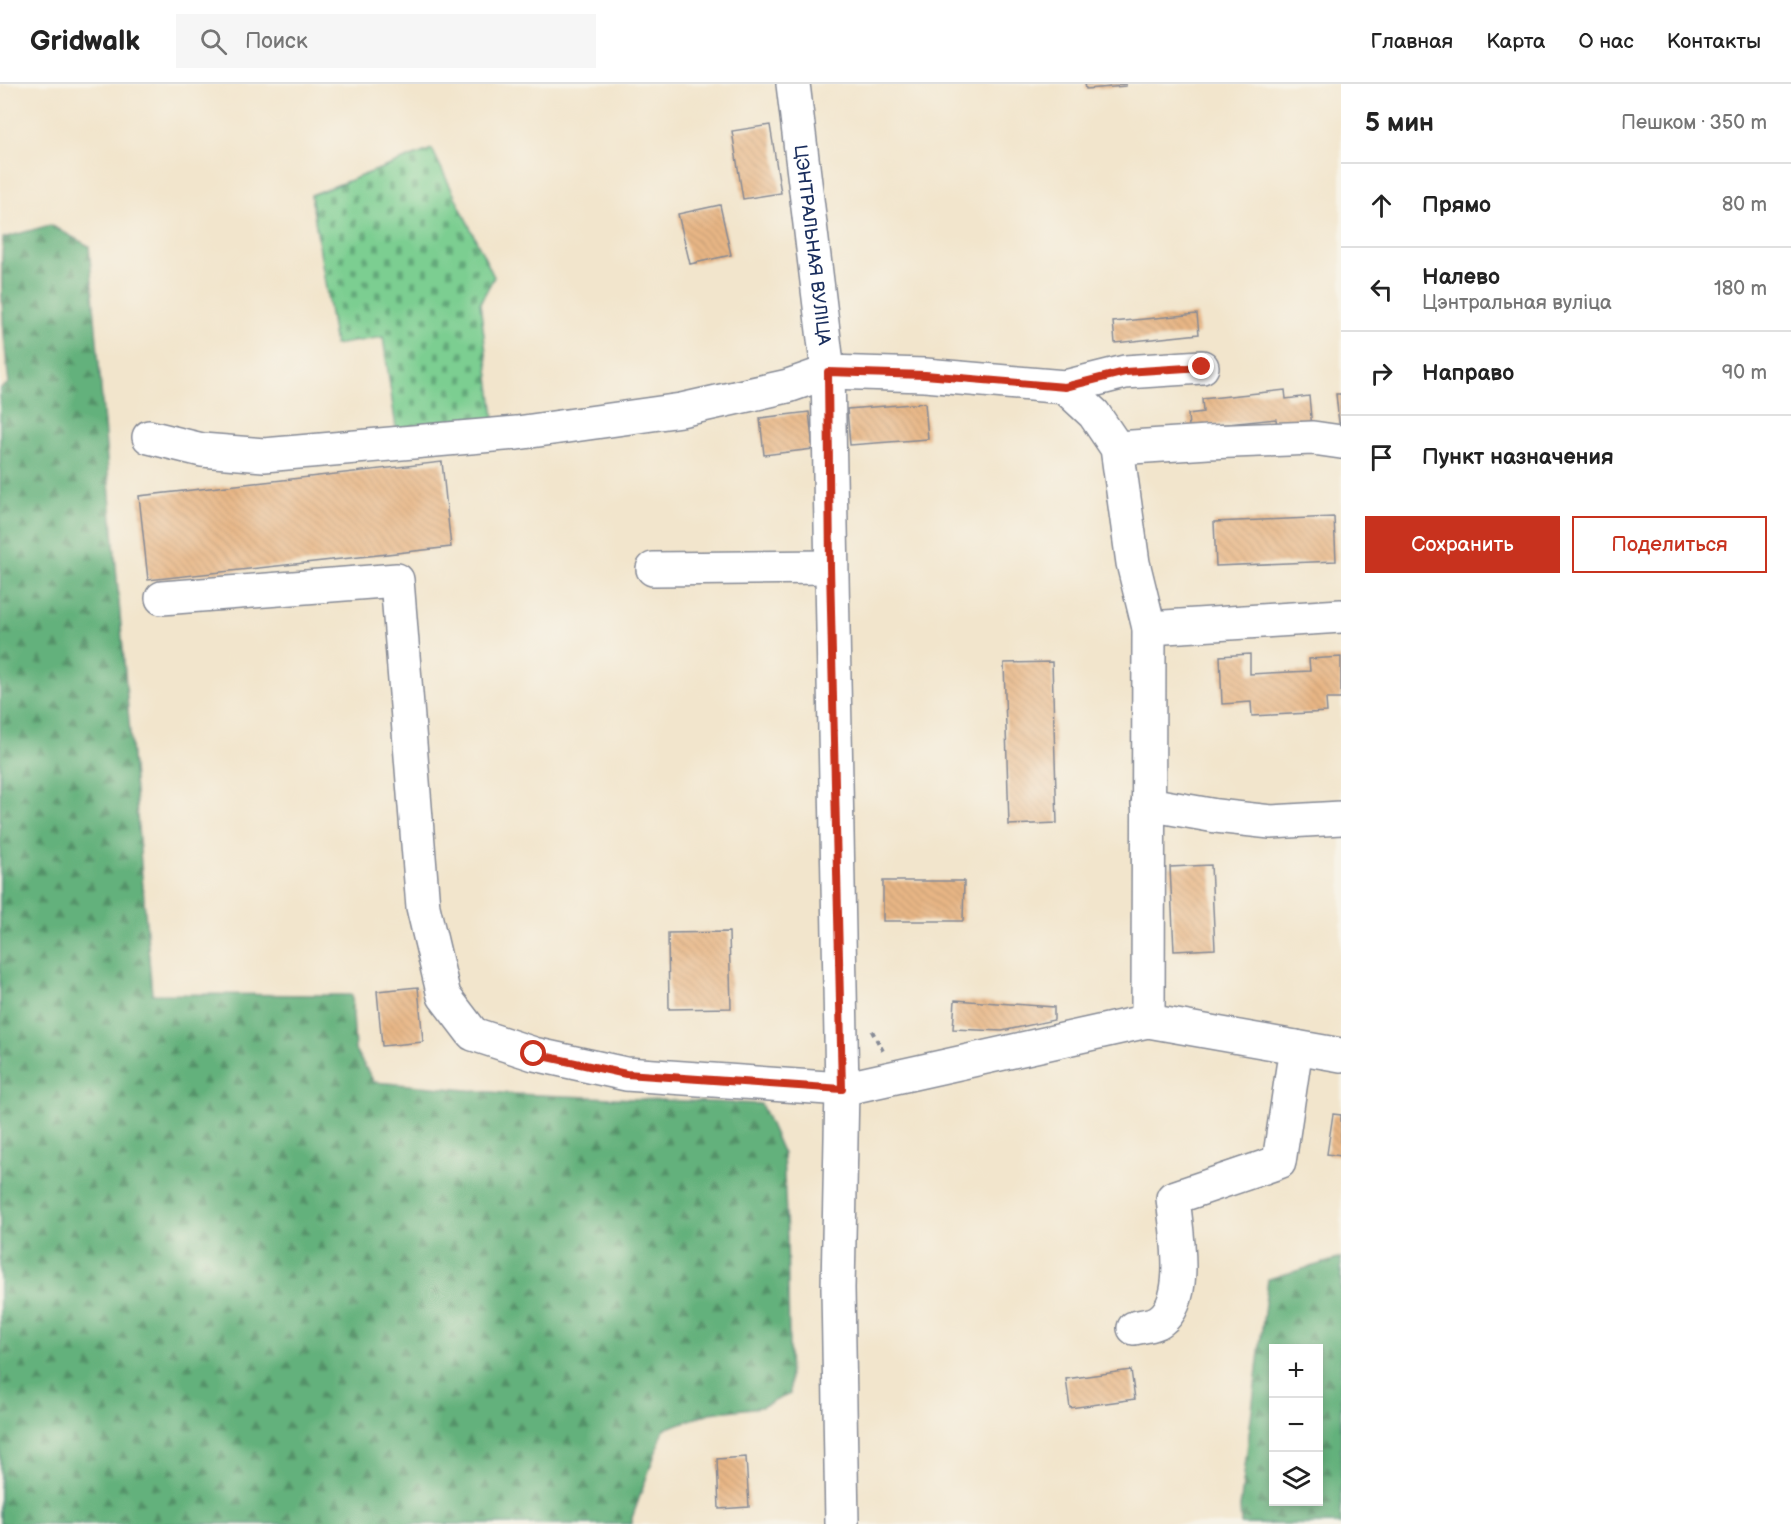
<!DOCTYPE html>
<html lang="ru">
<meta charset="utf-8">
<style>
body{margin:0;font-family:"Balsamiq Sans",sans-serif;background:#f6f6f6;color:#222}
.controls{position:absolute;right:18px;bottom:18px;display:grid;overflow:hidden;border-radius:0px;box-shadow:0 3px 9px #0003}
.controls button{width:54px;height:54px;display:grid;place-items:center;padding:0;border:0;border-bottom:2px solid #e0e0e0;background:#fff;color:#222;font:30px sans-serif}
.stop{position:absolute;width:18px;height:18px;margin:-14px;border:4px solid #c8321e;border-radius:50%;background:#fff}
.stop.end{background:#c8321e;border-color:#fff;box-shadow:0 2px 6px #0008}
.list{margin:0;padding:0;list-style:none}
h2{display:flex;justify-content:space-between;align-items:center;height:78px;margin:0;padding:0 24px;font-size:26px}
h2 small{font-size:20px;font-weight:400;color:#767676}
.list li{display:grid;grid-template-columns:39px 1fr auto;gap:18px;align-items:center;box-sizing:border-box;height:84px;padding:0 24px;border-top:2px solid #e0e0e0}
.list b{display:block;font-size:22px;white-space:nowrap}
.list p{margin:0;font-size:20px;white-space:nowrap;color:#767676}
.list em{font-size:20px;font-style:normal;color:#767676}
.actions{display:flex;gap:12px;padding:18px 24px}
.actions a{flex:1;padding:14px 0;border:2px solid #c8321e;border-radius:0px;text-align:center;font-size:21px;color:#c8321e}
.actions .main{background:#c8321e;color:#fff}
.icon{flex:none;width:33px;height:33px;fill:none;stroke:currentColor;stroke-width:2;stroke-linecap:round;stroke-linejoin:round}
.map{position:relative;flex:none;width:1341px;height:1440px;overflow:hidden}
header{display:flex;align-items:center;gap:36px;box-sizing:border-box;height:84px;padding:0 30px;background:#fff;border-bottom:2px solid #e0e0e0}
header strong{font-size:28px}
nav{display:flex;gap:33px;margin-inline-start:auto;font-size:21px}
.search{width:420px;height:54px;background:#f6f6f6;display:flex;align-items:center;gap:15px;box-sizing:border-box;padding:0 21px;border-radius:0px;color:#767676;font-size:22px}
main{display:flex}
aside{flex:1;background:#fff}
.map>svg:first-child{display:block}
.forest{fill:url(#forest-firs);stroke:#40706c;stroke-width:1.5;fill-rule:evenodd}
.cemetery{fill:url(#cemetery-stones);stroke:#4b7e78;stroke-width:1.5}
.building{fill:url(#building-back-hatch)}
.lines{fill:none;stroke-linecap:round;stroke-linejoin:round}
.minor-casing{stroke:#868a95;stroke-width:36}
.path{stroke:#868a95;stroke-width:4;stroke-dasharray:4.5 4.5;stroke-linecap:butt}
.minor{stroke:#fff;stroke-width:33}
.route{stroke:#c8321e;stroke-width:8}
.labels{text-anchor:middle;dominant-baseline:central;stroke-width:4.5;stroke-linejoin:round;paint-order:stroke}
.street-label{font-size:18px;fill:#1b2f5e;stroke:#f7f3e8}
</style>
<header>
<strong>Gridwalk</strong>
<div class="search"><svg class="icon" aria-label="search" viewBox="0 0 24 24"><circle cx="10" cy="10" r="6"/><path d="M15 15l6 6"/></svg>Поиск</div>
<nav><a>Главная</a><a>Карта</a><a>О нас</a><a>Контакты</a></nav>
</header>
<main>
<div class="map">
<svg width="1341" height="1440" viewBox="0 0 1341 1440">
<defs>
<pattern id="forest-firs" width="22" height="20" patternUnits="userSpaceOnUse" patternTransform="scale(1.5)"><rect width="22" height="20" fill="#64b17b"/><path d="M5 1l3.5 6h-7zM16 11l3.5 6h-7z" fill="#529068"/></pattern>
<pattern id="cemetery-stones" width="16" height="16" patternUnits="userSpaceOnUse" patternTransform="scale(1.5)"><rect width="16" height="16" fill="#7bce91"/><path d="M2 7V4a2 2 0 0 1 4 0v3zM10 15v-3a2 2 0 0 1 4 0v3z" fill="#64a87a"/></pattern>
<pattern id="building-back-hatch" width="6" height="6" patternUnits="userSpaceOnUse" patternTransform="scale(1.5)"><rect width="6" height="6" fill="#e8b685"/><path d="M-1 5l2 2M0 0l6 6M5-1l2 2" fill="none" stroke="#c69d75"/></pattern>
</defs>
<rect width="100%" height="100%" fill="#f7f3e8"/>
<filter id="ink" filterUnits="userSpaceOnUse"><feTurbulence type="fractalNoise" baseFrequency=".0167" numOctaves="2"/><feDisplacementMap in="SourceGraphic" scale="12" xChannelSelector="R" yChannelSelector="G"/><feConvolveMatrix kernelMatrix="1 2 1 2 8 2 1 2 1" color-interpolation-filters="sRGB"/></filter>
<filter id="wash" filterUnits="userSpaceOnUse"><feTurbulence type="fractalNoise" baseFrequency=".008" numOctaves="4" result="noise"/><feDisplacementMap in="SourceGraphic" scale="24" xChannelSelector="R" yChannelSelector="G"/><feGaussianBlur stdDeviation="1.35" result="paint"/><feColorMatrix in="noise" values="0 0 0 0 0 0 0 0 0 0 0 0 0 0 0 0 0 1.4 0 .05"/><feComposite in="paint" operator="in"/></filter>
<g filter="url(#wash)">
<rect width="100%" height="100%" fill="#f2e5cc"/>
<path class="forest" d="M 50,141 L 89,162 L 152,910 L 352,911 L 355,966 L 374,998 L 514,1010 L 761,1020 L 783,1070 L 787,1152 L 790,1310 L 761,1323 L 710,1329 L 664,1345 L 632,1434 L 632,1440 L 0,1440 L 0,305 L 9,299 C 3,253 0,199 3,154 Z
M 1341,1174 L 1341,1440 L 1241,1440 L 1240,1424 L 1268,1195 ZM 1318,1264 L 1318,1418 L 1274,1418 L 1274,1264 Z"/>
<path class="cemetery" d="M 432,65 L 494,193 L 480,219 L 495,342 L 397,351 L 383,253 L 335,261 L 311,111 Z"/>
<g id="blocks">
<path class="building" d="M 1085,0 L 1126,0 L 1126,2 L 1086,5 Z
M 770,41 L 781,109 L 743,115 L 732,47 Z
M 720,121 L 731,171 L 690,180 L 678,130 Z
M 1197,230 L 1199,250 L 1115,259 L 1113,238 Z
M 1285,306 L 1286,315 L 1309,312 L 1312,344 L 1278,347 L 1276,335 L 1189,344 L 1188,330 L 1203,328 L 1202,315 Z
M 1336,310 L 1341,310 L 1341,339 L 1339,339 Z
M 925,319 L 928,355 L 850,361 L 847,325 Z
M 809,328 L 813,365 L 764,371 L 760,334 Z
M 442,378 L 451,463 L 148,496 L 139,412 Z
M 1334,433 L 1336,477 L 1216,482 L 1214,438 Z
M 1250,570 L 1250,590 L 1310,587 L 1309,575 L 1341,573 L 1341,615 L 1326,615 L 1327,628 L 1252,632 L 1251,618 L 1222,620 L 1220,572 Z
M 1052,578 L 1057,739 L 1009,741 L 1004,579 Z
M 1211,781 L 1215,865 L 1174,867 L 1170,783 Z
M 883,797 L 964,797 L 963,837 L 883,837 Z
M 729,848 L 731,924 L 669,925 L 668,849 Z
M 418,903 L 423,958 L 382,962 L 377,907 Z
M 955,916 L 1054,923 L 1054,936 L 1002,947 L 953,945 Z
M 1333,1030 L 1341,1031 L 1341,1072 L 1327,1070 Z
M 1131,1286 L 1135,1315 L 1070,1324 L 1066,1295 Z
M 746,1373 L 749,1423 L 719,1425 L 717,1375 Z"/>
</g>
</g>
<g filter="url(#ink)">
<use href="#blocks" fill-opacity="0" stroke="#868a95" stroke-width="1.5"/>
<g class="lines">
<defs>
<g id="minor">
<path id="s1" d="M 793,0 L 828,288 L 842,1005 L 838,1204 L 842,1440"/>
<path d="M 1065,303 L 1125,288 L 1202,283"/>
<path d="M 149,353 L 202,366 L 264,371 L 517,349 L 681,326 L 788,302 L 828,288 L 925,291 L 1065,303 L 1094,330 L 1117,364 L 1133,479 L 1149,544 L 1148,937"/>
<path d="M 1117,364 L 1208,358 L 1313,354 L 1341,358"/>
<path d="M 653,485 L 830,483"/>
<path d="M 162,514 L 397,496 L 423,823 L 444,912 L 473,950 L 534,970 L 626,990 L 842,1005 L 1148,937 L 1341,971"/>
<path d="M 1149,544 L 1341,532"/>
<path d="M 1148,720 L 1216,732 L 1271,738 L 1341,734"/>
<path d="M 1134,1244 C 1142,1242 1155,1241 1161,1236 C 1190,1214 1176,1146 1173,1114 L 1279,1078 L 1296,963"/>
</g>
</defs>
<use href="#minor" class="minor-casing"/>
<path class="path" d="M 872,947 L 883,967"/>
<use href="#minor" class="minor"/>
</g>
</g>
<g class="lines" filter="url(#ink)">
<path class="route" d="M 534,970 L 626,990 L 842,1005 L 830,483 L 828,288 L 925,291 L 1065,303 L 1125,288 L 1202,283"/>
</g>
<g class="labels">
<g class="street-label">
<text stroke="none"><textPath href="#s1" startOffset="162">ЦЭНТРАЛЬНАЯ ВУЛІЦА</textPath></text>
</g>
</g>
</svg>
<div class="controls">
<button>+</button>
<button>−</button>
<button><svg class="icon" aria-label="layers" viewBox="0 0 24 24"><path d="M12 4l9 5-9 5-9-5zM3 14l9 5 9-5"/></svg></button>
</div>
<div class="stop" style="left:534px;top:970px"></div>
<div class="stop end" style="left:1202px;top:283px"></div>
</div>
<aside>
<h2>5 мин<small>Пешком · 350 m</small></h2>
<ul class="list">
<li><svg class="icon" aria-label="ahead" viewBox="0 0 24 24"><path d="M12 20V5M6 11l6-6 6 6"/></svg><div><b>Прямо</b></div><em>80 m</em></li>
<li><svg class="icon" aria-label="left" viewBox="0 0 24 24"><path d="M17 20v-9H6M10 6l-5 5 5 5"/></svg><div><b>Налево</b><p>Цэнтральная вуліца</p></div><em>180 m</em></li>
<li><svg class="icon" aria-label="right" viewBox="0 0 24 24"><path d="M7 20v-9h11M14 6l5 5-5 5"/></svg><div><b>Направо</b></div><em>90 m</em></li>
<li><svg class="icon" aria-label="arrive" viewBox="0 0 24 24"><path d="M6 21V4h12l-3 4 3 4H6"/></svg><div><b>Пункт назначения</b></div></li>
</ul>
<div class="actions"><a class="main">Сохранить</a><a>Поделиться</a></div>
</aside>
</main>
